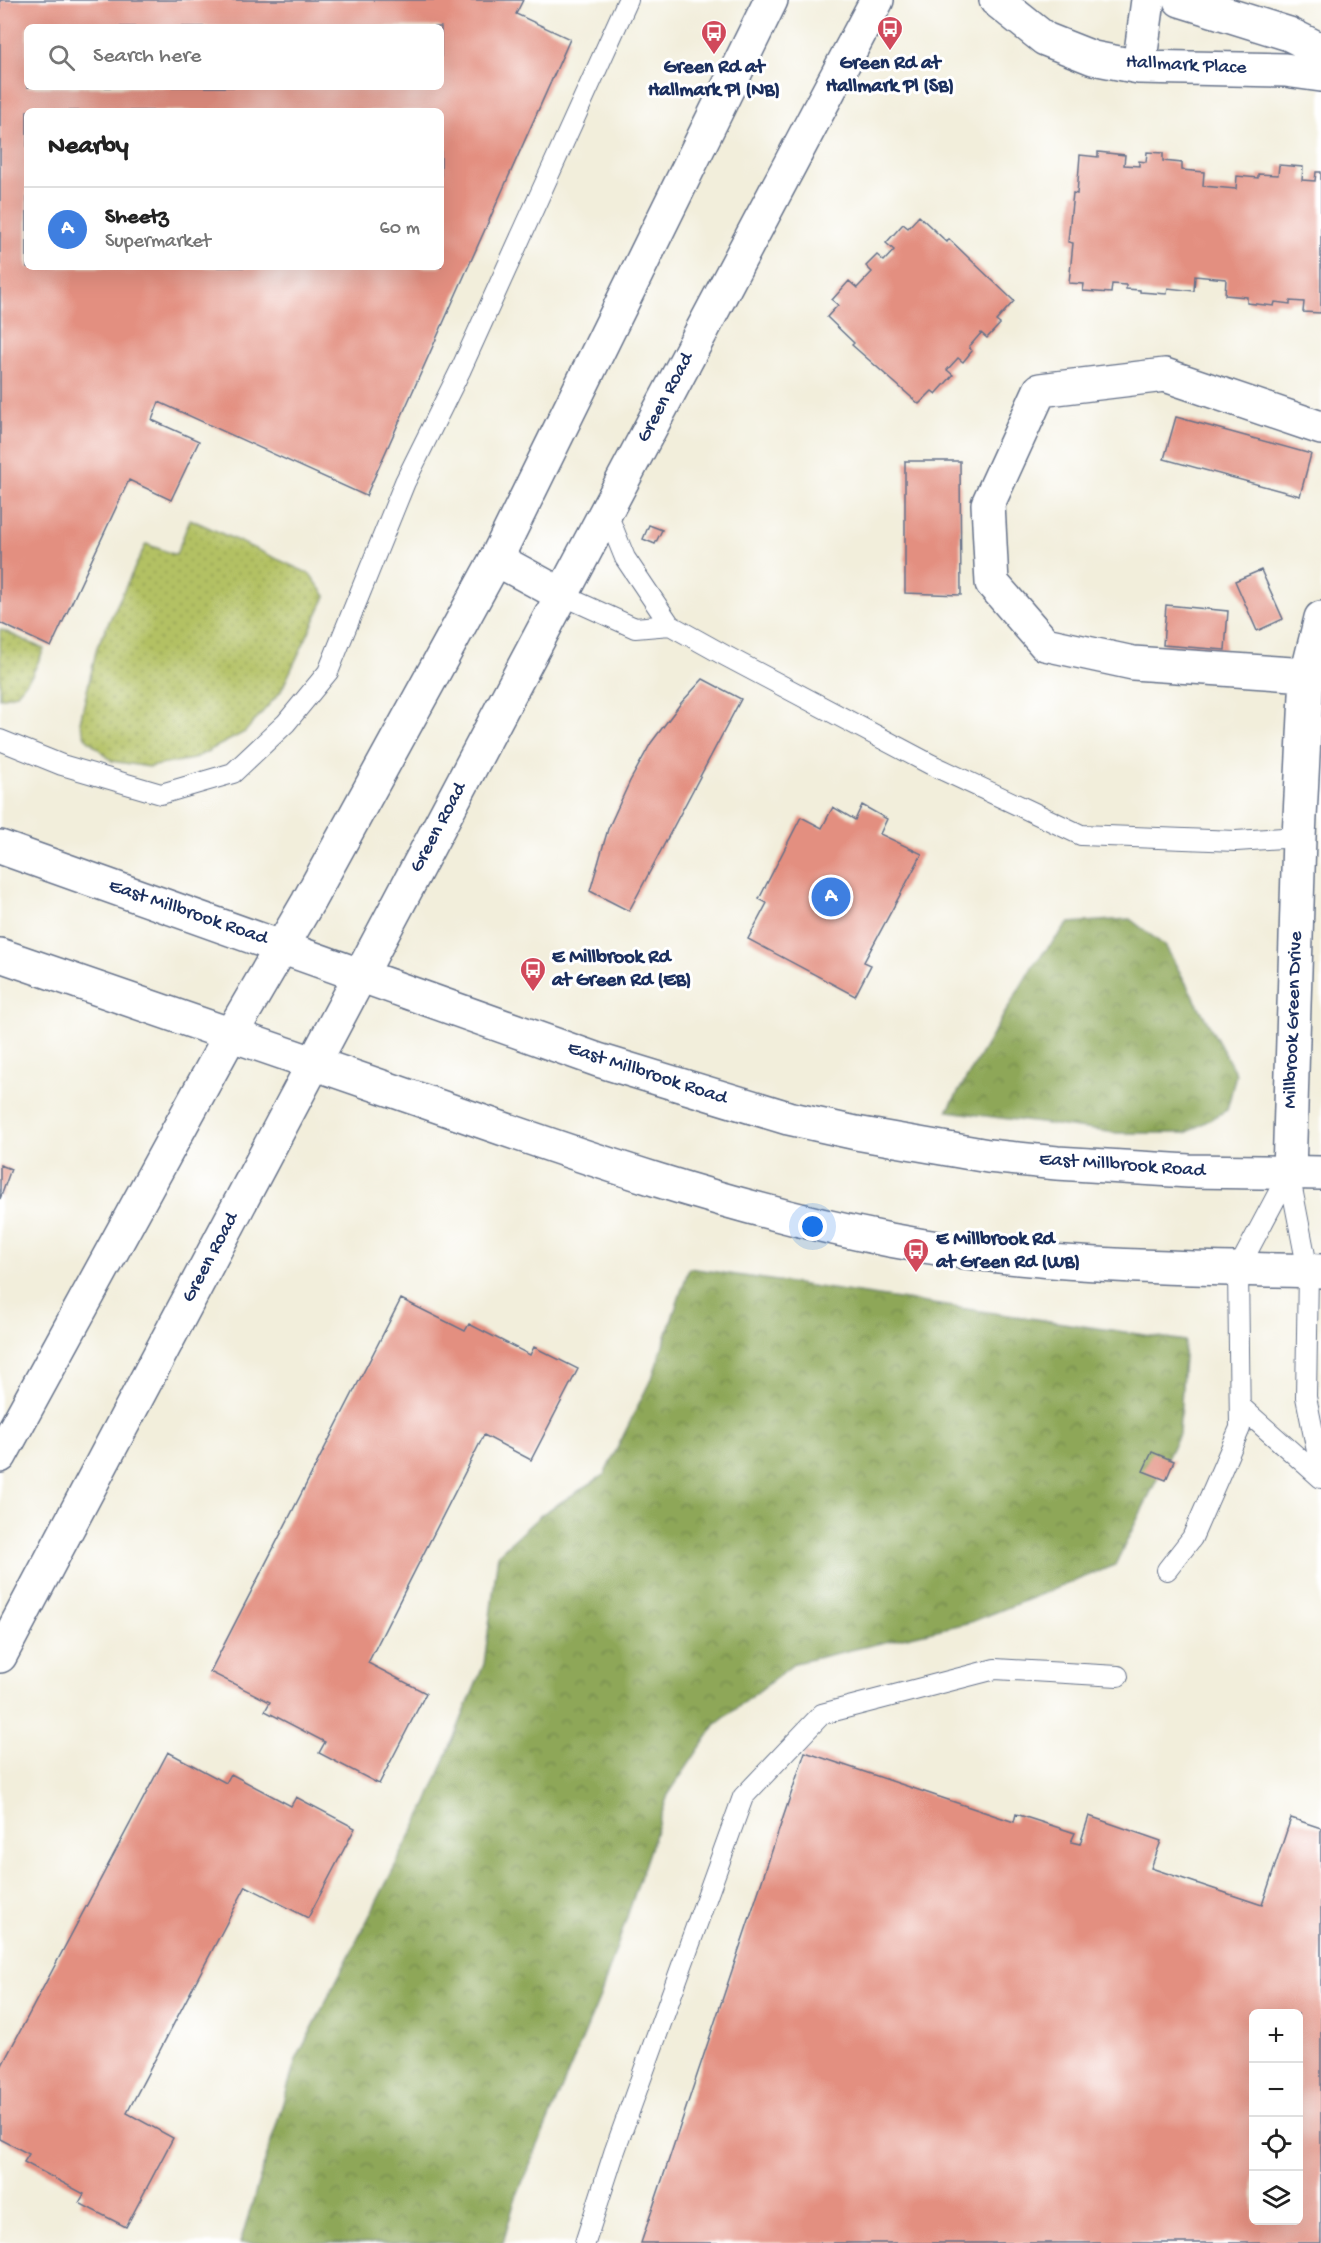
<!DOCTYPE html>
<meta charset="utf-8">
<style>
body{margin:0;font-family:"Gochi Hand",sans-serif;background:#f6f6f6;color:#222}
.controls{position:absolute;right:18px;bottom:18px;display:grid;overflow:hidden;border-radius:9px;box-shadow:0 6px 24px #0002}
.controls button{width:54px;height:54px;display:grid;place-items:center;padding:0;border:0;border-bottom:2px solid #e0e0e0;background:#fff;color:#222;font:30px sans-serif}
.you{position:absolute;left:813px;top:1227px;width:21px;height:21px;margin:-15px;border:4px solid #fff;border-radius:50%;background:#1a73e8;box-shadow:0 0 0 9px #1a73e833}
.badge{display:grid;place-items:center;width:39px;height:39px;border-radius:50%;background:#111827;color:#fff;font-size:20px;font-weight:700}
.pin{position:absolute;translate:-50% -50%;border:3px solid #fff;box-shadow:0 2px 6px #0006}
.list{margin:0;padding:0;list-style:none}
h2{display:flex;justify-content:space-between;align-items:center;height:78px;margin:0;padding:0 24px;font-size:26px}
h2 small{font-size:20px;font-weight:400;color:#767676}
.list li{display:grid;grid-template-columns:39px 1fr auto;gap:18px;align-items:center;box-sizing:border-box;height:84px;padding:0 24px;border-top:2px solid #e0e0e0}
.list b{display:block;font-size:22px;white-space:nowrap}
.list p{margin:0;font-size:20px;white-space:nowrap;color:#767676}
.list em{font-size:20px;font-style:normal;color:#767676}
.icon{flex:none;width:33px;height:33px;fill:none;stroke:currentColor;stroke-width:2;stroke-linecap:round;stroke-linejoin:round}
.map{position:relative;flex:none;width:1321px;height:2243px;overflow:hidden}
.search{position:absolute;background:#fff;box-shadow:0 6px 24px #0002;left:24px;top:24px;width:420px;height:66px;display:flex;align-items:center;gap:15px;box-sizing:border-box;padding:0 21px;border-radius:9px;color:#767676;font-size:22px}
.panel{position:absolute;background:#fff;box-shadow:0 6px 24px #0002;left:24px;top:108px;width:420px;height:162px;border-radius:9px}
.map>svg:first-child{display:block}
.grass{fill:url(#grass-dots);stroke:#677860;stroke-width:1.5}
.forest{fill:url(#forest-crowns);stroke:#546b5c;stroke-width:1.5}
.building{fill:#e38f80;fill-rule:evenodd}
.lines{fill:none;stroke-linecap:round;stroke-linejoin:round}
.lane-casing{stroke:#66728a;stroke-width:22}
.street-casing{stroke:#66728a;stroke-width:36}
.secondary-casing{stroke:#66728a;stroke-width:36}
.primary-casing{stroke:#66728a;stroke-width:36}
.lane{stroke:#fff;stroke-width:20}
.street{stroke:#fff;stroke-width:33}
.secondary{stroke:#fff;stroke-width:33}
.primary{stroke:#fff;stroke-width:33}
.labels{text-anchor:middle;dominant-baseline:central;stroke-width:6;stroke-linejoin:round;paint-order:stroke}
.poi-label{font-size:20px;font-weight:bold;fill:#1b2f5e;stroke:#fff}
.street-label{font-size:20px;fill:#1b2f5e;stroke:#fff}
</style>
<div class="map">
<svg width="1321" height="2243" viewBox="0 0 1321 2243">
<defs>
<pattern id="grass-dots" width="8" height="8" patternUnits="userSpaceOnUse" patternTransform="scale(1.5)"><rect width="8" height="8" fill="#b3c163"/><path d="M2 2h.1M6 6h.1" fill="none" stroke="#919d55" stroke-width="1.8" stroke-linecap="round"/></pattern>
<pattern id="forest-crowns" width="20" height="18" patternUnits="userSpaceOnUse" patternTransform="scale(1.5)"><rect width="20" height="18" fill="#8ea759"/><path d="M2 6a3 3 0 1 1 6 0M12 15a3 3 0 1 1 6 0" fill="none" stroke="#73884d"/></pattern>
</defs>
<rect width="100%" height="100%" fill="#fff"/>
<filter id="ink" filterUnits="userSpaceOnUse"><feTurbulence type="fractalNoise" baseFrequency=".0167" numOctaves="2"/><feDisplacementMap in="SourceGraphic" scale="12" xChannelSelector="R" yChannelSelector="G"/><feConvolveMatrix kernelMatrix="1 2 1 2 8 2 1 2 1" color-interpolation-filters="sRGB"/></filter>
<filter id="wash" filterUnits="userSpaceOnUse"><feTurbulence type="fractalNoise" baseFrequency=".008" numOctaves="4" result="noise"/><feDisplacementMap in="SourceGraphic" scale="24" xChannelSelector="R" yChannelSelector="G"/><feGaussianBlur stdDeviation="1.35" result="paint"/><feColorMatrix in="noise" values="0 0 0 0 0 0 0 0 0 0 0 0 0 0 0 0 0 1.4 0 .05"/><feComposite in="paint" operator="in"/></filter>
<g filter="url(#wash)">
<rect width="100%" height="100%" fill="#f2eedb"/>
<path class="grass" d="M 190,519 L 310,574 L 326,596 L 281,691 L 245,732 L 193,759 L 149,767 L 112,761 L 85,737 L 80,722 L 97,647 L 146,544 L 176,555 Z
M 0,629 L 44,649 L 32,675 L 16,694 L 0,698 Z"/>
<path class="forest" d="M 1130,919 L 1166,947 L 1236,1074 L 1227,1110 L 1186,1133 L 1117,1133 L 947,1111 L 1034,964 L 1069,923 Z
M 689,1268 L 1185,1341 L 1179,1434 L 1115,1565 L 971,1622 L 795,1663 L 715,1725 L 668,1795 L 600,1997 L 515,2200 L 503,2243 L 240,2243 L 296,2060 L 427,1803 L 484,1664 L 498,1554 L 542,1514 L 604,1475 L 653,1375 Z"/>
<g id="blocks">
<path class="building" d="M 0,0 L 523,0 L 516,14 L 570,39 L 366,496 L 159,402 L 152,420 L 199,441 L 171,500 L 129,480 L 51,647 L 0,623 ZM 27,27 L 441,27 L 441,87 L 27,87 ZM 27,111 L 441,111 L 441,267 L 27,267 Z
M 1098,152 L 1125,155 L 1124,165 L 1139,166 L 1139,161 L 1146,162 L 1147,152 L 1163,153 L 1163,161 L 1182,163 L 1182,170 L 1204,172 L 1203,186 L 1236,189 L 1237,176 L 1258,178 L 1258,174 L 1278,175 L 1279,165 L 1303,167 L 1302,180 L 1315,181 L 1316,172 L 1321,172 L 1321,313 L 1303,312 L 1304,302 L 1290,301 L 1290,304 L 1275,302 L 1274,306 L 1247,303 L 1247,297 L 1225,295 L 1226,279 L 1195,276 L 1194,291 L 1168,288 L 1167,294 L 1140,292 L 1140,290 L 1126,289 L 1126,285 L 1112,284 L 1111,293 L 1083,291 L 1084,284 L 1069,283 L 1073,243 L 1068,242 L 1073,193 L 1077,194 L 1080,155 L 1098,157 Z
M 919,216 L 947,242 L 949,239 L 1014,301 L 996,321 L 1000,324 L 987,338 L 981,333 L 969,347 L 972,351 L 963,362 L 958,358 L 947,370 L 953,375 L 936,394 L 932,391 L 919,404 L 852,345 L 854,343 L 827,317 L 838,305 L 832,300 L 849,281 L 857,288 L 872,272 L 866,266 L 877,255 L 884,261 L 894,250 L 886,243 L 903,224 L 908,228 Z
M 1176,417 L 1311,454 L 1300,496 L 1164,459 Z
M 905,461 L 960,461 L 961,595 L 905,593 Z
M 649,525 L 662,530 L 655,544 L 643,539 Z
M 1261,570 L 1283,619 L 1257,631 L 1235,581 Z
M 1166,605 L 1228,611 L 1225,650 L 1163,645 Z
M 703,679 L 741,699 L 629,911 L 590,891 L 608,829 L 630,781 L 651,743 L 681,703 Z
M 862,805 L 887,819 L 880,834 L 922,854 L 864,962 L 871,965 L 855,996 L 748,939 L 767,903 L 759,899 L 801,817 L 822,828 L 833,807 L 855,820 Z
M 0,1165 L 11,1169 L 0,1199 Z
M 401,1299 L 465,1331 L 469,1324 L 530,1355 L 534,1347 L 578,1369 L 531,1460 L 484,1435 L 368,1663 L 426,1693 L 379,1784 L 319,1753 L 325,1742 L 265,1711 L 270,1702 L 210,1672 Z
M 1152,1452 L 1174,1461 L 1166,1480 L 1143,1471 Z
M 168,1752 L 226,1783 L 231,1774 L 291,1806 L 296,1797 L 355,1828 L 308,1918 L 246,1886 L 127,2113 L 173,2138 L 126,2227 L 79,2203 L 84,2194 L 24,2162 L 29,2154 L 0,2139 L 0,2069 Z
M 805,1752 L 1014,1822 L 1016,1814 L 1075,1833 L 1071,1842 L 1080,1844 L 1089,1816 L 1161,1841 L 1151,1868 L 1262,1905 L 1291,1818 L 1321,1828 L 1321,2243 L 641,2243 ZM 1254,2014 L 1298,2014 L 1298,2220 L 1254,2220 Z"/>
</g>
</g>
<g filter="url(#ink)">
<use href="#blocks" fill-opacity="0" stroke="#66728a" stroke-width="1.5"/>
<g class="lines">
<defs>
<path id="lane" d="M 606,511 L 625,558 L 670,625 L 724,655 L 930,764 L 1026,809 L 1081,835 L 1236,841 L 1299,837
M 562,595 L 635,628 L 670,625
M 0,740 L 62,765 L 161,794 L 233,773 L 286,723 L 328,672 L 405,482 L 461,369 L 628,0
M 1289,1173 L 1308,1271 L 1306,1397 L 1321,1471
M 1240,1406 L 1321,1478
M 1167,1570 L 1192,1538 L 1240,1428 L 1238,1269 L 1289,1173
M 585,2243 L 614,2153 L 743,1797 L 822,1714 L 995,1669 L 1118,1676"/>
<path id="street" d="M 996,0 L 1045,39 L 1093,58 L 1139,67 L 1285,70 L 1321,75
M 1180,0 L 1289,34 L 1321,50
M 1139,67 L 1148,0
M 1307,675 L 1133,663 L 1045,644 L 992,583 L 988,504 L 1040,390 L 1165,375 L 1321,428
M 1289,1173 L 1299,837 L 1307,675 L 1321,618"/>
<path id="secondary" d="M 496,559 L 562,595
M 0,1456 L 231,1034 L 308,902 L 496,559 L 771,0
M 0,1656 L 877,0"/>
<path id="primary" d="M 0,847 L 598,1060 L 788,1118 L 856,1133 L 988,1156 L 1057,1163 L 1189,1171 L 1321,1173
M 0,955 C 143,1004 286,1053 429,1103 C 580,1156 731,1209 890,1240 C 1031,1267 1177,1268 1321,1271"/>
</defs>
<use href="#lane" class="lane-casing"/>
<use href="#street" class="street-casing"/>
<use href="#secondary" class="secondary-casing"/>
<use href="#primary" class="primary-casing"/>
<use href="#lane" class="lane"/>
<use href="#street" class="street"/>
<use href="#secondary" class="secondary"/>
<use href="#primary" class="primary"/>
</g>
</g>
<defs>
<symbol id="bus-pin" viewBox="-11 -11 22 30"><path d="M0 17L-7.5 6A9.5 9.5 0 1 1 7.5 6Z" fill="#d1495b" stroke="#fff"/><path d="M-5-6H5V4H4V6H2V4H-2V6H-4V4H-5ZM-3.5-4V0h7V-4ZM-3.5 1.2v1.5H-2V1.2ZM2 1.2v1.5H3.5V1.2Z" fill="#fff"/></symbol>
</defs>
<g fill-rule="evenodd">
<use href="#bus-pin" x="875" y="14" width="30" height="40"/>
<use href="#bus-pin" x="699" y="18" width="30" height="40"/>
<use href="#bus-pin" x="518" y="955" width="30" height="40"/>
<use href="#bus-pin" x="901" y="1236" width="30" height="40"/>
</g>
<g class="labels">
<g class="poi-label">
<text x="890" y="64">Green Rd at<tspan x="890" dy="23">Hallmark Pl (SB)</tspan></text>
<text x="714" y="68">Green Rd at<tspan x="714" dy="23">Hallmark Pl (NB)</tspan></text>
<text x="552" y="958" text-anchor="start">E Millbrook Rd<tspan x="552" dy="23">at Green Rd (EB)</tspan></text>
<text x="936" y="1240" text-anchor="start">E Millbrook Rd<tspan x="936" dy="23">at Green Rd (WB)</tspan></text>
</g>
<g class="street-label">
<text transform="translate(1186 66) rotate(3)">Hallmark Place</text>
<text transform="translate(666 398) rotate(-62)">Green Road</text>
<text transform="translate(439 828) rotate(-62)">Green Road</text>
<text transform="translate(188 913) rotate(19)">East Millbrook Road</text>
<text transform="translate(1294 1020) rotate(-88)">Millbrook Green Drive</text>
<text transform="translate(647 1074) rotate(18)">East Millbrook Road</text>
<text transform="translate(1122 1166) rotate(4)">East Millbrook Road</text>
<text transform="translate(211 1258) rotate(-62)">Green Road</text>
</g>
</g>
</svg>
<div class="controls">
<button>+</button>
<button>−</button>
<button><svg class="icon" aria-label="locate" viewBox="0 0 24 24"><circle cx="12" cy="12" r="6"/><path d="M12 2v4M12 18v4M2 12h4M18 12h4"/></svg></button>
<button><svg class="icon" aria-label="layers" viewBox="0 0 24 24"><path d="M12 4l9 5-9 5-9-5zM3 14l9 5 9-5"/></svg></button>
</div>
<div class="you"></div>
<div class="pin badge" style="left:831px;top:897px;background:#3f7fe0">A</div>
<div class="search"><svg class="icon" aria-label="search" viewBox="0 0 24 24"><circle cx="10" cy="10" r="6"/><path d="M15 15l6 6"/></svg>Search here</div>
<section class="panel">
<h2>Nearby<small></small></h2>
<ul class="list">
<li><span class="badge" style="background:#3f7fe0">A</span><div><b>Sheetz</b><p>Supermarket</p></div><em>60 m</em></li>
</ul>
</section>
</div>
